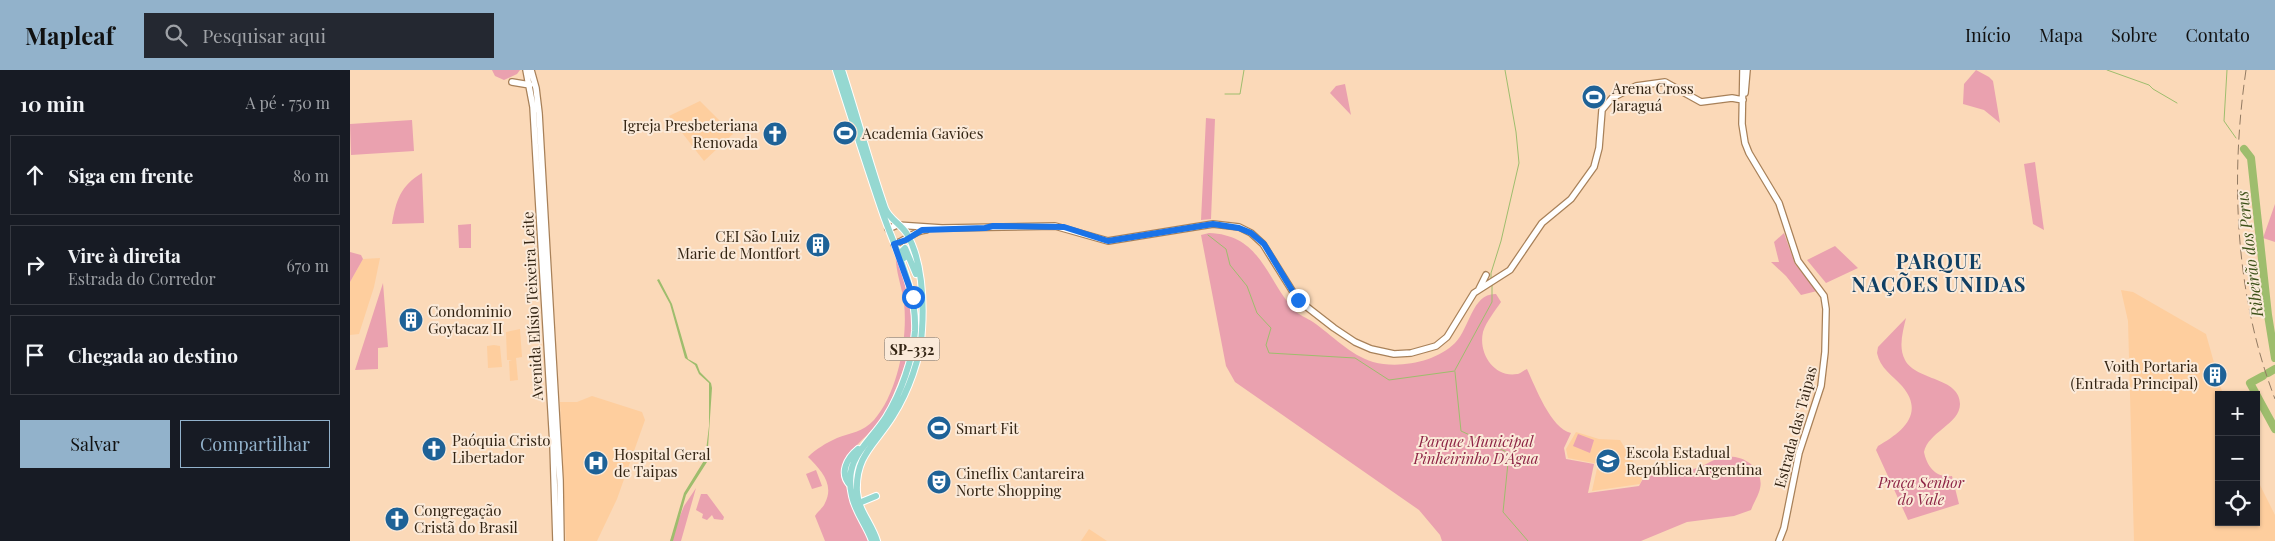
<!DOCTYPE html>
<html lang="pt">
<meta charset="utf-8">
<style>
body{margin:0;font-family:"Playfair Display",serif;background:#242831;color:#f1f3f6}
.controls{position:absolute;right:15px;bottom:15px;display:grid;overflow:hidden;border-radius:0px;box-shadow:0 1px 4px #0004}
.controls button{width:45px;height:45px;display:grid;place-items:center;padding:0;border:0;border-bottom:1px solid #363941;background:#171b24;color:#f1f3f6;font:25px sans-serif}
.stop{position:absolute;width:15px;height:15px;margin:-11px;border:4px solid #1a73e8;border-radius:50%;background:#fff}
.stop.end{background:#1a73e8;border-color:#fff;box-shadow:0 1px 5px #0008}
.list{margin:0;padding:0;list-style:none}
h2{display:flex;justify-content:space-between;align-items:center;height:65px;margin:0;padding:0 20px;font-size:21px}
h2 small{font-size:16px;font-weight:400;color:#9ea1a6}
.list li{display:grid;grid-template-columns:32px 1fr auto;gap:15px;align-items:center;box-sizing:border-box;height:80px;margin:0 10px 10px;padding:0 10px;border:1px solid #363941;border-radius:0px}
.list b{display:block;font-size:19px;white-space:nowrap}
.list p{margin:0;font-size:16px;white-space:nowrap;color:#9ea1a6}
.list em{font-size:16px;font-style:normal;color:#9ea1a6}
.actions{display:flex;gap:10px;padding:15px 20px}
.actions a{flex:1;padding:11px 0;border:1px solid #92b2cb;border-radius:0px;text-align:center;font-size:18px;color:#92b2cb}
.actions .main{background:#92b2cb;color:#111}
.icon{flex:none;width:28px;height:28px;fill:none;stroke:currentColor;stroke-width:2;stroke-linecap:round;stroke-linejoin:round}
.map{position:relative;flex:none;width:1925px;height:471px;overflow:hidden}
header{display:flex;align-items:center;gap:30px;box-sizing:border-box;height:70px;padding:0 25px;background:#92b2cb;color:#111}
header strong{font-size:24px}
nav{display:flex;gap:28px;margin-inline-start:auto;font-size:18px}
.search{width:350px;height:45px;background:#242831;display:flex;align-items:center;gap:12px;box-sizing:border-box;padding:0 18px;border-radius:0px;color:#9ea1a6;font-size:19px}
main{display:flex}
aside{flex:1;background:#171b24}
.map>svg:first-child{display:block}
.built{fill:#fece9e}
.green{fill:#eaa1af}
.water{fill:#9ebd6d}
.lines{fill:none;stroke-linecap:round;stroke-linejoin:round}
.stream{stroke:#9ebd6d;stroke-width:1}
.river{stroke:#9ebd6d;stroke-width:8}
.secondary-casing{stroke:#a88159;stroke-width:8}
.primary-casing{stroke:#fff;stroke-width:8}
.secondary{stroke:#fff;stroke-width:5.5}
.primary{stroke:#95d8d1;stroke-width:6}
.rail{stroke:#927a62;stroke-width:1;stroke-dasharray:10 5;stroke-linecap:butt}
.route{stroke:#1a73e8;stroke-width:6}
.labels{text-anchor:middle;dominant-baseline:central;stroke-width:4;stroke-linejoin:round;paint-order:stroke}
.shield{fill:#fbead9;stroke:#6f5f4e;stroke-width:1}
.shield-label{font-size:14px;font-weight:bold;fill:#332413}
.poi-label{font-size:15px;fill:#332413;stroke:#fbead9;text-anchor:start}
.street-label{font-size:15px;fill:#332413;stroke:#fbead9}
.park-label{font-size:15px;font-style:italic;fill:#8d2445;stroke:#fbead9}
.water-label{font-size:16px;font-style:italic;fill:#3d5118;stroke:#fbead9}
.district-label{font-size:20px;font-weight:bold;letter-spacing:1px;fill:#103f63;stroke:#fbead9}
</style>
<header>
<strong>Mapleaf</strong>
<div class="search"><svg class="icon" aria-label="search" viewBox="0 0 24 24"><circle cx="10" cy="10" r="6"/><path d="M15 15l6 6"/></svg>Pesquisar aqui</div>
<nav><a>Início</a><a>Mapa</a><a>Sobre</a><a>Contato</a></nav>
</header>
<main>
<aside>
<h2>10 min<small>A pé · 750 m</small></h2>
<ul class="list">
<li><svg class="icon" aria-label="ahead" viewBox="0 0 24 24"><path d="M12 20V5M6 11l6-6 6 6"/></svg><div><b>Siga em frente</b></div><em>80 m</em></li>
<li><svg class="icon" aria-label="right" viewBox="0 0 24 24"><path d="M7 20v-9h11M14 6l5 5-5 5"/></svg><div><b>Vire à direita</b><p>Estrada do Corredor</p></div><em>670 m</em></li>
<li><svg class="icon" aria-label="arrive" viewBox="0 0 24 24"><path d="M6 21V4h12l-3 4 3 4H6"/></svg><div><b>Chegada ao destino</b></div></li>
</ul>
<div class="actions"><a class="main">Salvar</a><a>Compartilhar</a></div>
</aside>
<div class="map">
<svg width="1925" height="471" viewBox="0 0 1925 471">
<rect width="100%" height="100%" fill="#fbd9b8"/>
<path class="built" d="M 350,31 L 383,64 L 354,91 L 319,46 Z
M 30,188 L 24,217 L 9,264 L 0,265 L 0,212 L 13,189 Z
M 1771,220 L 1783,222 L 1856,264 L 1873,325 L 1869,325 L 1869,452 L 1906,452 L 1906,407 L 1925,445 L 1925,471 L 1784,471 L 1778,251 Z
M 170,259 L 172,287 L 166,288 L 168,310 L 160,311 L 159,291 L 162,290 L 157,290 L 156,262 Z
M 144,275 L 150,276 L 152,297 L 138,298 L 137,276 Z
M 242,326 L 292,342 L 295,350 L 267,429 L 247,471 L 216,471 L 210,332 L 227,332 Z
M 1226,362 L 1249,369 L 1270,370 L 1286,396 L 1295,402 L 1290,414 L 1242,421 L 1248,394 L 1218,388 L 1216,379 Z
M 739,459 L 757,471 L 731,471 Z"/>
<path class="green" d="M 142,0 L 170,0 L 167,4 L 154,10 L 145,6 Z
M 1626,0 L 1639,7 L 1643,11 L 1650,53 L 1634,40 L 1613,34 L 1614,14 Z
M 995,14 L 1001,45 L 980,23 L 986,16 Z
M 856,48 L 865,49 L 861,149 L 851,150 Z
M 62,50 L 64,81 L 1,85 L 0,54 Z
M 1685,92 L 1693,153 L 1694,160 L 1683,154 L 1674,94 Z
M 72,103 L 74,153 L 42,154 C 46,131 50,116 72,103 Z
M 1925,134 L 1925,172 L 1913,168 Z
M 121,154 L 121,178 L 109,178 L 108,155 Z
M 859,163 C 911,165 915,207 944,240 C 949,245 957,248 963,252 C 982,265 1000,285 1023,292 C 1049,299 1086,292 1105,273 C 1120,258 1122,223 1146,224 L 1151,232 C 1145,241 1136,252 1133,262 C 1128,283 1144,308 1167,304 C 1170,304 1174,300 1177,299 C 1185,316 1201,359 1221,363 L 1214,378 L 1216,389 L 1244,394 L 1238,423 L 1289,416 L 1296,403 C 1313,409 1336,402 1352,396 C 1359,393 1366,388 1373,387 C 1394,383 1417,400 1409,422 C 1407,428 1403,434 1401,440 L 1384,446 L 1337,452 L 1291,471 L 1092,471 L 1090,465 L 1069,440 L 885,312 L 876,296 L 851,165 Z
M 1434,163 L 1445,194 L 1467,221 L 1451,225 L 1436,206 L 1421,192 L 1429,192 L 1424,172 Z
M 1485,176 L 1508,198 L 1476,213 L 1457,190 Z
M 546,180 C 563,240 571,258 546,318 C 541,329 538,342 530,352 C 515,369 492,383 492,407 L 519,471 L 475,471 L 465,446 C 468,441 473,438 475,433 C 485,414 470,399 458,387 C 466,379 476,373 487,368 C 500,363 513,362 524,350 C 548,323 558,268 554,233 C 552,216 544,198 546,180 Z
M 0,182 L 11,185 L 13,189 L 0,212 Z
M 33,213 L 38,277 L 28,278 L 28,299 L 5,300 Z
M 1556,248 C 1553,261 1548,277 1555,290 C 1566,311 1610,307 1610,334 C 1610,354 1578,362 1574,382 C 1577,397 1586,408 1602,406 L 1609,434 L 1558,450 L 1526,380 L 1528,376 C 1551,363 1576,344 1552,316 C 1542,305 1530,298 1527,283 L 1528,277 Z
M 1228,364 L 1244,370 L 1240,383 L 1223,376 Z
M 466,400 L 472,416 L 462,419 L 456,404 Z
M 346,418 L 331,471 L 320,471 L 334,436 Z
M 351,424 L 357,424 L 374,447 L 373,450 L 364,449 L 362,445 L 357,450 L 352,448 L 353,444 L 346,440 Z"/>
<path class="water" d="M 309,209 L 322,234 L 338,289 L 347,294 L 350,302 L 361,313 L 362,318 L 357,392 L 336,425 L 323,471 L 320,471 L 334,423 L 355,389 L 359,356 L 359,313 L 349,304 L 345,295 L 335,288 L 320,234 L 307,210 Z"/>
<g class="lines">
<path class="stream" d="M 1757,0 L 1799,15 L 1803,19 L 1827,33
M 1877,0 L 1874,51 L 1886,68
M 875,24 L 890,24 L 894,0
M 858,165 L 876,179 L 880,195 L 897,216 L 907,243 L 921,258 L 916,275 L 919,283 L 1005,288 L 1039,310 L 1105,301
M 1141,210 L 1141,203 L 1151,171 L 1169,93 L 1166,62 L 1155,0
M 1105,300 L 1142,232 L 1142,214
M 1105,302 L 1111,361 L 1159,383 L 1153,442 L 1178,471"/>
<path class="river" d="M 1894,79 L 1901,88 L 1918,245 L 1925,288
M 1918,303 L 1925,299
M 1913,306 L 1900,313 L 1925,359"/>
<defs>
<path id="secondary" d="M 176,0 L 183,37 L 203,375 L 206,471
M 181,0 L 186,18 L 189,43 L 210,410 L 211,471
M 1393,0 L 1392,54 L 1395,73 L 1399,83 L 1429,133 L 1448,191 L 1474,226 L 1476,239 L 1475,282 L 1471,316 L 1449,383 L 1434,458 L 1429,471
M 162,12 L 180,15
M 1395,23 L 1397,0
M 538,159 L 547,155 L 592,158 L 705,156 L 758,171 L 863,154 L 889,157 L 901,163 L 913,174 L 948,230 L 984,258 L 1005,272 L 1021,279 L 1044,284 L 1061,283 L 1086,276 L 1097,267 L 1124,223 L 1160,200 L 1192,153 L 1221,129 L 1244,97 L 1249,78 L 1252,40 L 1262,28 L 1286,16 L 1315,12 L 1351,32 L 1382,28 L 1393,30
M 544,174 C 556,171 565,160 576,160
M 1129,219 L 1136,205"/>
<path id="primary" d="M 486,0 C 501,47 516,94 532,141 C 545,180 567,218 565,261 C 563,289 551,323 536,347 C 518,375 493,388 502,426 C 505,442 517,456 522,471
M 492,0 C 507,46 519,92 535,138 C 539,149 551,154 557,164 C 572,190 574,230 572,260 C 571,288 558,322 543,346 C 526,374 505,385 507,422 C 508,440 522,454 527,471
M 554,188 L 552,181 L 555,178 L 566,204
M 500,415 C 489,403 497,388 508,379
M 509,433 L 526,426"/>
</defs>
<use href="#secondary" class="secondary-casing"/>
<use href="#primary" class="primary-casing"/>
<use href="#secondary" class="secondary"/>
<use href="#primary" class="primary"/>
<path class="rail" d="M 1896,0 C 1880,109 1885,225 1925,329"/>
</g>
<g class="lines">
<path class="route" d="M 563,227 L 544,174 L 556,170 L 572,160 L 635,158 L 643,156 L 714,157 L 758,171 L 863,154 L 889,158 L 901,163 L 914,174 L 948,230"/>
</g>
<defs>
<symbol id="stadium-disc" viewBox="-11 -11 22 22"><circle r="9.5" fill="#1e6297" stroke="#fbead9"/><path d="M0-5a6.5 5 0 1 0 0 10a6.5 5 0 1 0 0-10ZM-3.5-1.8h7v3.6h-7Z" fill="#fff"/></symbol>
<symbol id="church-disc" viewBox="-11 -11 22 22"><circle r="9.5" fill="#1e6297" stroke="#fbead9"/><path d="M-1.2-6h2.4v3.5h3.3v2.4h-3.3V6h-2.4V-.1h-3.3v-2.4h3.3Z" fill="#fff"/></symbol>
<symbol id="building-disc" viewBox="-11 -11 22 22"><circle r="9.5" fill="#1e6297" stroke="#fbead9"/><path d="M-4-6H4V6H1V3H-1V6H-4ZM-2.5-4.3h1.7v1.8h-1.7ZM.8-4.3h1.7v1.8H.8ZM-2.5-1h1.7V.8h-1.7ZM.8-1h1.7V.8H.8Z" fill="#fff"/></symbol>
<symbol id="school-disc" viewBox="-11 -11 22 22"><circle r="9.5" fill="#1e6297" stroke="#fbead9"/><path d="M0-5L7-2L0 1L-7-2ZM-4 1L0 2.5L4 1V4Q0 6-4 4Z" fill="#fff"/></symbol>
<symbol id="hospital-disc" viewBox="-11 -11 22 22"><circle r="9.5" fill="#1e6297" stroke="#fbead9"/><path d="M-5-5h3v3.5h4V-5h3V5h-3V1.5h-4V5h-3Z" fill="#fff"/></symbol>
<symbol id="theatre-disc" viewBox="-11 -11 22 22"><circle r="9.5" fill="#1e6297" stroke="#fbead9"/><path d="M-5-5.5Q0-4 5-5.5V0Q5 5 0 6Q-5 5-5 0ZM-3.3-2.5H-1v1.5H-3.3ZM1-2.5H3.3v1.5H1ZM-2.8 1Q0 5.5 2.8 1Z" fill="#fff"/></symbol>
</defs>
<g fill-rule="evenodd">
<use href="#stadium-disc" x="1230" y="13" width="28" height="28"/>
<use href="#stadium-disc" x="481" y="49" width="28" height="28"/>
<use href="#church-disc" x="411" y="50" width="28" height="28"/>
<use href="#building-disc" x="454" y="161" width="28" height="28"/>
<use href="#building-disc" x="47" y="236" width="28" height="28"/>
<use href="#building-disc" x="1851" y="291" width="28" height="28"/>
<use href="#stadium-disc" x="575" y="344" width="28" height="28"/>
<use href="#church-disc" x="70" y="365" width="28" height="28"/>
<use href="#school-disc" x="1244" y="377" width="28" height="28"/>
<use href="#hospital-disc" x="232" y="379" width="28" height="28"/>
<use href="#theatre-disc" x="575" y="398" width="28" height="28"/>
<use href="#church-disc" x="33" y="435" width="28" height="28"/>
</g>
<g class="labels">
<rect class="shield" x="534.5" y="267.5" width="55" height="23" rx="4"/>
<g class="shield-label">
<text x="562" y="279">SP-332</text>
</g>
<g class="poi-label">
<text x="1262" y="18">Arena Cross<tspan x="1262" dy="17">Jaraguá</tspan></text>
<text x="408" y="55" text-anchor="end">Igreja Presbeteriana<tspan x="408" dy="17">Renovada</tspan></text>
<text x="512" y="63">Academia Gaviões</text>
<text x="450" y="166" text-anchor="end">CEI São Luiz<tspan x="450" dy="17">Marie de Montfort</tspan></text>
<text x="78" y="241">Condominio<tspan x="78" dy="17">Goytacaz II</tspan></text>
<text x="1848" y="296" text-anchor="end">Voith Portaria<tspan x="1848" dy="17">(Entrada Principal)</tspan></text>
<text x="606" y="358">Smart Fit</text>
<text x="102" y="370">Paóquia Cristo<tspan x="102" dy="17">Libertador</tspan></text>
<text x="1276" y="382">Escola Estadual<tspan x="1276" dy="17">República Argentina</tspan></text>
<text x="264" y="384">Hospital Geral<tspan x="264" dy="17">de Taipas</tspan></text>
<text x="606" y="403">Cineflix Cantareira<tspan x="606" dy="17">Norte Shopping</tspan></text>
<text x="64" y="440">Congregação<tspan x="64" dy="17">Cristã do Brasil</tspan></text>
</g>
<g class="street-label">
<text transform="translate(182 236) rotate(-93)">Avenida Elísio Teixeira Leite</text>
<text transform="translate(1445 357) rotate(-75)">Estrada das Taipas</text>
</g>
<g class="park-label">
<text x="1126" y="371">Parque Municipal<tspan x="1126" dy="17">Pinheirinho D'Água</tspan></text>
<text x="1571" y="412">Praça Senhor<tspan x="1571" dy="17">do Vale</tspan></text>
</g>
<g class="water-label">
<text transform="translate(1899 184) rotate(-97)">Ribeirão dos Perus</text>
</g>
<g class="district-label">
<text x="1589" y="190">PARQUE<tspan x="1589" dy="23">NAÇÕES UNIDAS</tspan></text>
</g>
</g>
</svg>
<div class="controls">
<button>+</button>
<button>−</button>
<button><svg class="icon" aria-label="locate" viewBox="0 0 24 24"><circle cx="12" cy="12" r="6"/><path d="M12 2v4M12 18v4M2 12h4M18 12h4"/></svg></button>
</div>
<div class="stop" style="left:563px;top:227px"></div>
<div class="stop end" style="left:948px;top:230px"></div>
</div>
</main>
